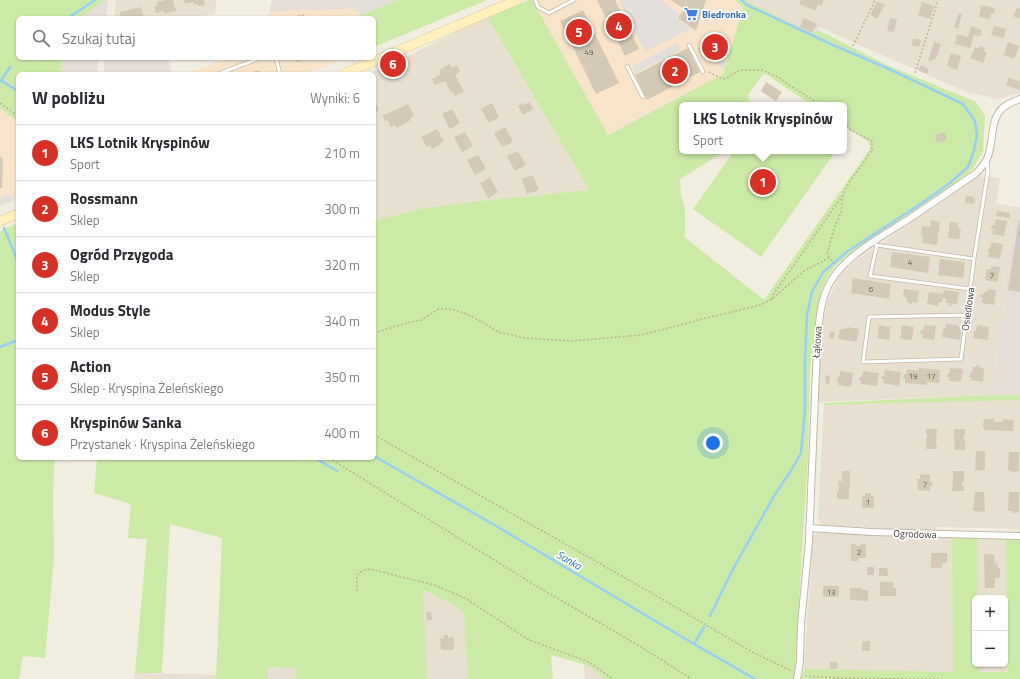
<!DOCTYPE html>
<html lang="pl">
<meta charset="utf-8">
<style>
body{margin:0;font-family:"Titillium Web",sans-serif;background:#f7f7f7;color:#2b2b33}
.controls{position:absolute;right:12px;bottom:12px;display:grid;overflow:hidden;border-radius:6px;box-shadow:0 1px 3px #0004}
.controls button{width:36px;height:36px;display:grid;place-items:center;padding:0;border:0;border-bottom:1px solid #e1e1e2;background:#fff;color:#2b2b33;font:20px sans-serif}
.you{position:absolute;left:713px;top:443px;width:14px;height:14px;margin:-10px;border:3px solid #fff;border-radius:50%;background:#1a73e8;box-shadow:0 0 0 6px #1a73e833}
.badge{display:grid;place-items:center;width:26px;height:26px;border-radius:50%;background:#d93025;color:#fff;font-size:13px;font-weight:700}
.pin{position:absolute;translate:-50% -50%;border:2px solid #fff;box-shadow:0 1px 4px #0006}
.popup{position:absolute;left:679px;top:102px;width:168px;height:52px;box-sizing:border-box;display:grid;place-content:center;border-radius:6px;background:#fff;filter:drop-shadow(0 1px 3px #0005);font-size:13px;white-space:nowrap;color:#7c7c81}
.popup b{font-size:15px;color:#2b2b33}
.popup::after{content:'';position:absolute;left:50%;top:100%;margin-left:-8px;border:8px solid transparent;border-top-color:#fff}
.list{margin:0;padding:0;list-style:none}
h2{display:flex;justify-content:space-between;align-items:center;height:52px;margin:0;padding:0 16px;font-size:17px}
h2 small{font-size:13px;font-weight:400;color:#7c7c81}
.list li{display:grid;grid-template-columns:26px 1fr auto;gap:12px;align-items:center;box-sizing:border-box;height:56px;padding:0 16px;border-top:1px solid #e1e1e2}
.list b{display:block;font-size:15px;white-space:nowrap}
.list p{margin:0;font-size:13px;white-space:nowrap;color:#7c7c81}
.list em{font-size:13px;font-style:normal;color:#7c7c81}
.icon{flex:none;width:22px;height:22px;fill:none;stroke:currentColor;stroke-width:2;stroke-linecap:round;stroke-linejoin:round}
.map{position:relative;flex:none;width:1020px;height:679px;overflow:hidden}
.search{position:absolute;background:#fff;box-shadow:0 1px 3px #0004;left:16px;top:16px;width:360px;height:44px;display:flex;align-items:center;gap:10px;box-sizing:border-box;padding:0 14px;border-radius:6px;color:#7c7c81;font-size:15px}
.panel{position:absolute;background:#fff;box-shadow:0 1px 3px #0004;left:16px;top:72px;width:360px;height:388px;border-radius:6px}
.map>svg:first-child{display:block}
.residential{fill:#e7dfcf}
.commercial{fill:#f7e4ca}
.industrial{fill:#e4ded7}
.green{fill:#cbeaa6;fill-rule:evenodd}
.parking{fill:#e2dfdb}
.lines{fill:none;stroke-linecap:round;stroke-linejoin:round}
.stream{stroke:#98cef5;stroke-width:2.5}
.building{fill:#d4c9b6}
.service-casing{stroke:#c1b8a7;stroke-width:4.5}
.minor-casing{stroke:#c1b8a7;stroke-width:8}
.secondary-casing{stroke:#d9c68f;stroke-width:10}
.path{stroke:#c1b194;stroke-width:1.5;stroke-dasharray:2 2;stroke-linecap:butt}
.service{stroke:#fff;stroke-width:3}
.minor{stroke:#fff;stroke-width:6}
.secondary{stroke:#fff0be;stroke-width:9}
.labels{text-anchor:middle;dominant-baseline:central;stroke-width:3.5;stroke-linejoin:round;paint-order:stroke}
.number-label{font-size:8px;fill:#686053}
.shop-label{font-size:10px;font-weight:bold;fill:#366cbe;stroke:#fff;text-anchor:start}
.street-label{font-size:10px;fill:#443d32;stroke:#fff}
.water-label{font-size:11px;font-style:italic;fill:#2577b6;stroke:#fff}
</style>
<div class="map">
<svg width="1020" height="679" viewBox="0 0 1020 679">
<rect width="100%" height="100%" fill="#f2ede1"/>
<path class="residential" d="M 116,0 L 216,0 L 215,13 L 196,18 L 114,18 Z
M 747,0 L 1020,0 L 1020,93 L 998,99 L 990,97 L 969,93 L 875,52 L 820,27 L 814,34 L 754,5 Z
M 488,18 L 589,190 L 481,201 L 419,209 L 374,221 L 374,74 L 368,74 L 406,57 L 464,28 Z
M 979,176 L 1000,178 L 996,203 L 1016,207 L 1003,291 L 1008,292 L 1005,315 L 1001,315 L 993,395 L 818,402 L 821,338 L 827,303 L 839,276 L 854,262 Z
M 1020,400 L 1020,533 L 1018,533 L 1018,529 L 936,527 L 935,531 L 823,525 L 818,519 L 824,405 Z
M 817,533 L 952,537 L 953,672 L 804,669 L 813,536 Z
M 977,537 L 1006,539 L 1008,672 L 979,672 L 979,664 L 1005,664 L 1005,598 L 978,598 Z
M 422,590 L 426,591 L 455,606 L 464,613 L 468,679 L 427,679 Z
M 584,664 L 590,666 L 604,679 L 585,679 Z
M 268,667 L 296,668 L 296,679 L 268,679 Z
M 135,673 L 217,675 L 216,679 L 134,679 Z"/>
<path class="commercial" d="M 532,0 L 734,0 L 743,8 L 723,74 L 607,135 Z
M 353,8 L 360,13 L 359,18 L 267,18 L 269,13 L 304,9 L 310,11 Z
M 229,58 L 348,58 L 304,74 L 185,74 Z
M 0,108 L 18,122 L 18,199 L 0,206 Z"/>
<path class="industrial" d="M 105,0 L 108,0 L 106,18 L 80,18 Z
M 272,0 L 359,0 L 359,3 L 353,8 L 310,11 L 304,9 L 269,13 Z
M 62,58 L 99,58 L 97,74 L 60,74 Z
M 109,58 L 168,58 L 172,74 L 104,74 L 104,60 Z
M 1016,207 L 1020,207 L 1020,395 L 993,395 L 1001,314 L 1005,314 L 1008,292 L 1003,291 Z"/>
<path class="green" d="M 0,0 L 105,0 L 80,18 L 18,18 L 18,58 L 62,58 L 60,74 L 18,74 L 18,122 L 0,108 Z
M 397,0 L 487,0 L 374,47 L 374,18 L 359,18 L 359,16 Z
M 529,0 L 532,0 L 608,135 L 723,74 L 743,8 L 735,0 L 747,0 L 754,5 L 814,34 L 818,30 L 887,65 L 976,102 L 985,116 L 983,152 L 971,171 L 958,181 L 839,262 L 830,273 L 822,288 L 816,314 L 810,370 L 808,456 L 795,665 L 793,679 L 604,679 L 590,666 L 551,655 L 553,679 L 468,679 L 464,613 L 455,606 L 426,591 L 423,590 L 427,679 L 296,679 L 295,668 L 268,667 L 268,679 L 216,679 L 222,538 L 170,524 L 162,673 L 135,673 L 147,539 L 128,538 L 131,504 L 94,493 L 97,458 L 374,458 L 374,221 L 419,209 L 481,201 L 589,190 L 488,18 ZM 764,73 L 812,105 L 844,105 L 844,126 L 869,142 L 870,149 L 764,300 L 687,239 L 685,237 L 685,209 L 681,196 L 680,179 L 725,151 L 682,151 L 682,105 L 750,105 L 748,95 Z
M 734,151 L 828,151 L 833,155 L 761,257 L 693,209 Z
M 18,223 L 18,458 L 55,458 L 53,495 L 54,557 L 45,658 L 23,656 L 19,679 L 0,679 L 0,231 Z
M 993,395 L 1020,395 L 1020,400 L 824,405 L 823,403 Z
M 952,537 L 977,537 L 978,598 L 975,598 L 975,664 L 979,664 L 980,672 L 1008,672 L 1006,539 L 1020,539 L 1020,679 L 801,679 L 804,669 L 953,672 Z"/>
<path class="parking" d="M 359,0 L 397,0 L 359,16 L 359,13 L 353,8 L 359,3 Z
M 619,0 L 661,0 L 679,14 L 676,18 L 691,29 L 645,51 Z
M 677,43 L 680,50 L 636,73 L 633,66 Z
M 703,46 L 726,63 L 724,69 L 698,50 Z
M 11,194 L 14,200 L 0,206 L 0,199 Z"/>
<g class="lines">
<path class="stream" d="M 68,18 L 95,0
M 0,80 L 18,91
M 1,81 L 10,67
M 4,228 L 18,262
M 0,347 L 18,340
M 374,456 L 491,523 L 694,644 L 755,679
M 315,458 L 337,471
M 710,616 L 732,571 L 774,496 L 792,469 L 801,453 L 805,410 L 805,360 L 807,315 L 812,292 L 823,272 L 848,251 L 922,203 L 950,183 L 968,167 L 974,151 L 977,135 L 975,121 L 963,104 L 887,68 L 833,45 L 747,5 L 741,0
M 694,644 L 704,627"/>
</g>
<path class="building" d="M 165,0 L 173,0 L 176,11 L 164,14 L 164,11 L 156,13 L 154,6 L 158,5 L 157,2 Z
M 184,0 L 204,0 L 205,5 L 198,6 L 197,4 L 194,5 L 193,2 L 185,4 Z
M 597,0 L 615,0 L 639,49 L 625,56 Z
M 671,0 L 706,0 L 696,31 L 678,18 L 684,9 Z
M 801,0 L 823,0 L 824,1 L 821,6 L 818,4 L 815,11 L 799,4 Z
M 877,1 L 885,5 L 877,19 L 870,15 Z
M 922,2 L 934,6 L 930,19 L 918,15 Z
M 981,5 L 995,8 L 994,14 L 991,14 L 990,19 L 979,17 Z
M 141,7 L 144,17 L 121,18 L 120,12 Z
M 1017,8 L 1020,9 L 1020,19 L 1013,16 Z
M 583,10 L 619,83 L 596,94 L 560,21 Z
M 959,13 L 962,14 L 958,29 L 954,27 Z
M 804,18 L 817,24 L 812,33 L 800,27 Z
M 890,18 L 897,19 L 894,32 L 887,31 Z
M 971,26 L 982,30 L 980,36 L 974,35 L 970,48 L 955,44 L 957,34 L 968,37 Z
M 994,26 L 1006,29 L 1004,38 L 991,35 Z
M 913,38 L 921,40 L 919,47 L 912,45 Z
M 934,42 L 941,44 L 936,59 L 933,59 L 933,61 L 928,60 Z
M 1008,42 L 1019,46 L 1014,59 L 1004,55 Z
M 980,46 L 985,48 L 984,51 L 987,52 L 983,63 L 970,58 L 975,47 L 978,49 Z
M 688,48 L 700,72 L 647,100 L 635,75 Z
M 951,53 L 961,56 L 957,70 L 947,66 Z
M 450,64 L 452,68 L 457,65 L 460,72 L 455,75 L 458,80 L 457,81 L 458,83 L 459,82 L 464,92 L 455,96 L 453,92 L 452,93 L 449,89 L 445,81 L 435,85 L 432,79 L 441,74 L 439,70 Z
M 921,65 L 929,69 L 927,74 L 918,70 Z
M 259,70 L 261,74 L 249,74 Z
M 1009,77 L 1020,82 L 1020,87 L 1019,90 L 1006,85 Z
M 766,82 L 782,92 L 776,101 L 761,91 Z
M 374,99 L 379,110 L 374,113 Z
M 529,102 L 533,109 L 523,115 L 518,106 L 523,103 L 524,105 Z
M 492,103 L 499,117 L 489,123 L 481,109 Z
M 408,104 L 414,116 L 410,118 L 411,120 L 396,128 L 395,125 L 391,127 L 387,120 L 385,121 L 382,116 Z
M 452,109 L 460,123 L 450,129 L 442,114 Z
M 505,127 L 513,142 L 502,147 L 494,133 Z
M 437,129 L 444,141 L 439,144 L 440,145 L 432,149 L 430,145 L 427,147 L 421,137 Z
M 465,132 L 473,146 L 462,152 L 454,137 Z
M 945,132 L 947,140 L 937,143 L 935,135 Z
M 518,151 L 526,165 L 515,171 L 507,156 Z
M 478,155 L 486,169 L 475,175 L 467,160 Z
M 0,156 L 3,159 L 2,188 L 0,188 Z
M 533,175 L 539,190 L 527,194 L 522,179 Z
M 490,178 L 498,192 L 488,198 L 480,183 Z
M 966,196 L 974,197 L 974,199 L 975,199 L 975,203 L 973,203 L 973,204 L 965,203 Z
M 997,211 L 1010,213 L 1010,218 L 996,216 Z
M 996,219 L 1007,221 L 1004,236 L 992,234 L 993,229 L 991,229 L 992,225 L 994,226 Z
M 931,220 L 940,222 L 937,245 L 922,243 L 923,235 L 921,235 L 922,226 L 930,227 Z
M 1019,220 L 1020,220 L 1020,292 L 1008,290 Z
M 950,222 L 958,223 L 958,228 L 961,229 L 959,239 L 948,238 Z
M 991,242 L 1003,244 L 1000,259 L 988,257 L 989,252 L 988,251 L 988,249 L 990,249 Z
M 892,252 L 930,257 L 928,273 L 890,267 Z
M 940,259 L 965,262 L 963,278 L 938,275 Z
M 991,266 L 1000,267 L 997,282 L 985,280 L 987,269 L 991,269 Z
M 853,278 L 891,284 L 889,299 L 851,293 Z
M 904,289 L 919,291 L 917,303 L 912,302 L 912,304 L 908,303 L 908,302 L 906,301 L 906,297 L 903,297 Z
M 988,289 L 996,290 L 994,305 L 982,303 L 983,298 L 980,297 L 980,294 L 983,295 L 984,292 L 987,292 Z
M 944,290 L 959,292 L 957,304 L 952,304 L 951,306 L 948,306 L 949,303 L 946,303 L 946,299 L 943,298 L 942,302 L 939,302 L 938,306 L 927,304 L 929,292 L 943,294 Z
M 946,324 L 958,325 L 958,327 L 961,327 L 960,340 L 942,337 L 943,329 L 945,329 Z
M 879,325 L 891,327 L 889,340 L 877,338 Z
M 902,325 L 914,327 L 912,340 L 900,339 Z
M 924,325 L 936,326 L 934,340 L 922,338 L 923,334 L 920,334 L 921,330 L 923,331 Z
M 977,325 L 989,327 L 988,340 L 973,338 L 974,331 L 976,331 Z
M 847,327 L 859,329 L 857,342 L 838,339 L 840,329 L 846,329 Z
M 830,331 L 835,332 L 834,339 L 829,338 Z
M 976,365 L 980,366 L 980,368 L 984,368 L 983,382 L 971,380 L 971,377 L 969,377 L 970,373 L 972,373 L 973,367 L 976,367 Z
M 919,368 L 940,370 L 939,383 L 927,382 L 927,385 L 905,383 L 905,379 L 903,379 L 904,374 L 906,374 L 907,369 L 919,371 Z
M 950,368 L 963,369 L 961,382 L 949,381 L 949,377 L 947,377 L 948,373 L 950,374 Z
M 885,370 L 901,372 L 899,386 L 883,383 L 884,379 L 881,379 L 882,376 L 884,376 Z
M 840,371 L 853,373 L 851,387 L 838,385 L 839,381 L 837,381 L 838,376 L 840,377 Z
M 863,371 L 879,373 L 877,386 L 861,384 L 861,380 L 859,380 L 860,377 L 862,377 Z
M 826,375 L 830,376 L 829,384 L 825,383 Z
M 984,419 L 994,419 L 994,422 L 1003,422 L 1003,419 L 1013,420 L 1014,426 L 1013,431 L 984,430 L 983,425 Z
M 926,429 L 937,429 L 936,441 L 937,449 L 926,449 L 926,438 L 927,438 L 927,434 L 926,434 Z
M 954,429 L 965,429 L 965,435 L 964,435 L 963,439 L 965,439 L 965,450 L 954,450 L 955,438 L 954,438 Z
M 976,451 L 985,451 L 985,470 L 982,470 L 982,471 L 975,470 Z
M 1009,452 L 1019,452 L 1019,471 L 1012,472 L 1012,471 L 1008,470 Z
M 842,471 L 850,471 L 850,488 L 849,488 L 849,499 L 837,499 L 837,492 L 839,492 L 838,481 L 842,481 Z
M 953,471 L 964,471 L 964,482 L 962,482 L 962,486 L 964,486 L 964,491 L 952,491 L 953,483 Z
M 930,474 L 930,482 L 932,482 L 933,486 L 930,486 L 930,491 L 918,490 L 917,479 L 920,479 L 920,475 Z
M 975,492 L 984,492 L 985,511 L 976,512 L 976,511 L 973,511 Z
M 1009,492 L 1019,492 L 1019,512 L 1012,513 L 1012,511 L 1008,511 Z
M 865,493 L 871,493 L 871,496 L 874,496 L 874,508 L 862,508 L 862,496 L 865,496 Z
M 851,544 L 856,544 L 856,546 L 860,546 L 860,544 L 866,544 L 866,558 L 858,558 L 858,561 L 851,561 Z
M 931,553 L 947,553 L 947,563 L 942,563 L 942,568 L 931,568 Z
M 984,554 L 994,554 L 995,564 L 998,563 L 998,568 L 1000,568 L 1000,578 L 995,578 L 995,588 L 985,588 Z
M 867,567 L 874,567 L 874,575 L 867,575 Z
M 879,568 L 887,568 L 888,576 L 879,576 Z
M 880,582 L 893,582 L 893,588 L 896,588 L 896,596 L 880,596 Z
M 823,586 L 839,586 L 839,597 L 823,597 Z
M 850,588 L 862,588 L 862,590 L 868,590 L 868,601 L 850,600 Z
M 426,612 L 431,612 L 432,620 L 427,620 Z
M 444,635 L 448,635 L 448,638 L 454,637 L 454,650 L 441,650 L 440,638 L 444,638 Z
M 862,641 L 870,641 L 870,651 L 862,651 Z
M 830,662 L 837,662 L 837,669 L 830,669 Z"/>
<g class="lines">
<defs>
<path id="service" d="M 535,0 L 538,7 L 549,13 L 574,0
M 689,45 L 703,72
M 276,58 L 280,74
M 627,66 L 643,97
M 218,74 L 260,58
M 876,245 L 974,259
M 877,245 L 870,276 L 970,289
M 967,315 L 869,317 L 863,362 L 961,359 L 974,259 L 988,171 L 987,161"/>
<path id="minor" d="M 809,528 L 872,532 L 1020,536
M 797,679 L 800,661 L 801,624 L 809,541 L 817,347 C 819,325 819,301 831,281 C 846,255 884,235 909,219 C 931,204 953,189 975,174 C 991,160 990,149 993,129 C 994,123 995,117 999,112 C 1004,105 1012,102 1020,99"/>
<path id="secondary" d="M 344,74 L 517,0
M 0,221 L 18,214"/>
</defs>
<use href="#service" class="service-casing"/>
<use href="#minor" class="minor-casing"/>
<use href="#secondary" class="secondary-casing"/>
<path class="path" d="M 290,18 L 303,15 L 304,18
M 853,46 L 875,0
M 295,58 L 296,61 L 307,58
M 709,72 L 720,78 L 725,79 L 740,70 L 762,70 L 780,78 L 789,85 L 821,105
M 915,73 L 938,0
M 0,103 L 18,116
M 834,264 L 827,254 L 834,229 L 841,212 L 843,194 L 851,179 L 862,165 L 872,149 L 872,141 L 851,130 L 844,122
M 772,299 L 773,295 L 843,195
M 374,333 L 410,322 L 421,320 L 439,309 L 451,309 L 467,314 L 484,323 L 498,332 L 525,338 L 572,341 L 641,335 L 677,326 L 702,319 L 760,305 L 772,299 L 804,271 L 829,258
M 374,435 L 648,591 L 754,653 L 792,671
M 329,458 L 538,587 L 633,642 L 692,679
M 357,591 C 357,578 354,571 370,569 L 434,585 L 465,598 L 529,640 L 589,662 L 613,679
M 805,676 L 841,678 L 942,679"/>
<use href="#service" class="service"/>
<use href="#minor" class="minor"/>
<use href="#secondary" class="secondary"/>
</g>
<defs>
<symbol id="supermarket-bare" viewBox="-9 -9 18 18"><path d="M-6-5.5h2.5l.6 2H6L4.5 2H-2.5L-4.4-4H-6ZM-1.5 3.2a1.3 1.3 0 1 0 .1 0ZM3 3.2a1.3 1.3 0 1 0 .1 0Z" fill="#3f7fe0" stroke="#fff" stroke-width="2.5" paint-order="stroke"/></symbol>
</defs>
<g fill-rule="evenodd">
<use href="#supermarket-bare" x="681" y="4" width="20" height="20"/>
</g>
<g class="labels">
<g class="number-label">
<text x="589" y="52">49</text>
<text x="910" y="262">4</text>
<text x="992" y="275">7</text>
<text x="871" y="289">6</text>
<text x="913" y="376">19</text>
<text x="931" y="376">17</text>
<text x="925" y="484">7</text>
<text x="868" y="502">1</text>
<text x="859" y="552">2</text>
<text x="831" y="592">13</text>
</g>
<g class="shop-label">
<text x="702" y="14">Biedronka</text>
</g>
<g class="street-label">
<text transform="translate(968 309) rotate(-82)">Osiedlowa</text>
<text transform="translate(817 342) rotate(-86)">Łąkowa</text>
<text transform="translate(915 534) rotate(2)">Ogrodowa</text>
</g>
<g class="water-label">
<text transform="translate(569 560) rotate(30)">Sanka</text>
</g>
</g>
</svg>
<div class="controls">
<button>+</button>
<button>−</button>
</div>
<div class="you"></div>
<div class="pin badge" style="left:763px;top:182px">1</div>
<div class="popup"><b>LKS Lotnik Kryspinów</b>Sport</div>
<div class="pin badge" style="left:675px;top:71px">2</div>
<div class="pin badge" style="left:715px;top:47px">3</div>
<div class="pin badge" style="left:619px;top:26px">4</div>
<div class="pin badge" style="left:579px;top:32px">5</div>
<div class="pin badge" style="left:393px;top:64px">6</div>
<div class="search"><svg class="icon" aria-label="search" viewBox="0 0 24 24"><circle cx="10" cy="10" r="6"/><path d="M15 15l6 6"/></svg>Szukaj tutaj</div>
<section class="panel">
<h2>W pobliżu<small>Wyniki: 6</small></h2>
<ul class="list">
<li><span class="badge">1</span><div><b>LKS Lotnik Kryspinów</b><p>Sport</p></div><em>210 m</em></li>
<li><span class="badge">2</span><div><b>Rossmann</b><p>Sklep</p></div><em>300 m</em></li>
<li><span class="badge">3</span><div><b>Ogród Przygoda</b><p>Sklep</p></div><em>320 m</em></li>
<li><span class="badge">4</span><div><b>Modus Style</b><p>Sklep</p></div><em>340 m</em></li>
<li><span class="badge">5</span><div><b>Action</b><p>Sklep · Kryspina Żeleńskiego</p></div><em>350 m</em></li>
<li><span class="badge">6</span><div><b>Kryspinów Sanka</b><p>Przystanek · Kryspina Żeleńskiego</p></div><em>400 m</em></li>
</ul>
</section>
</div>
